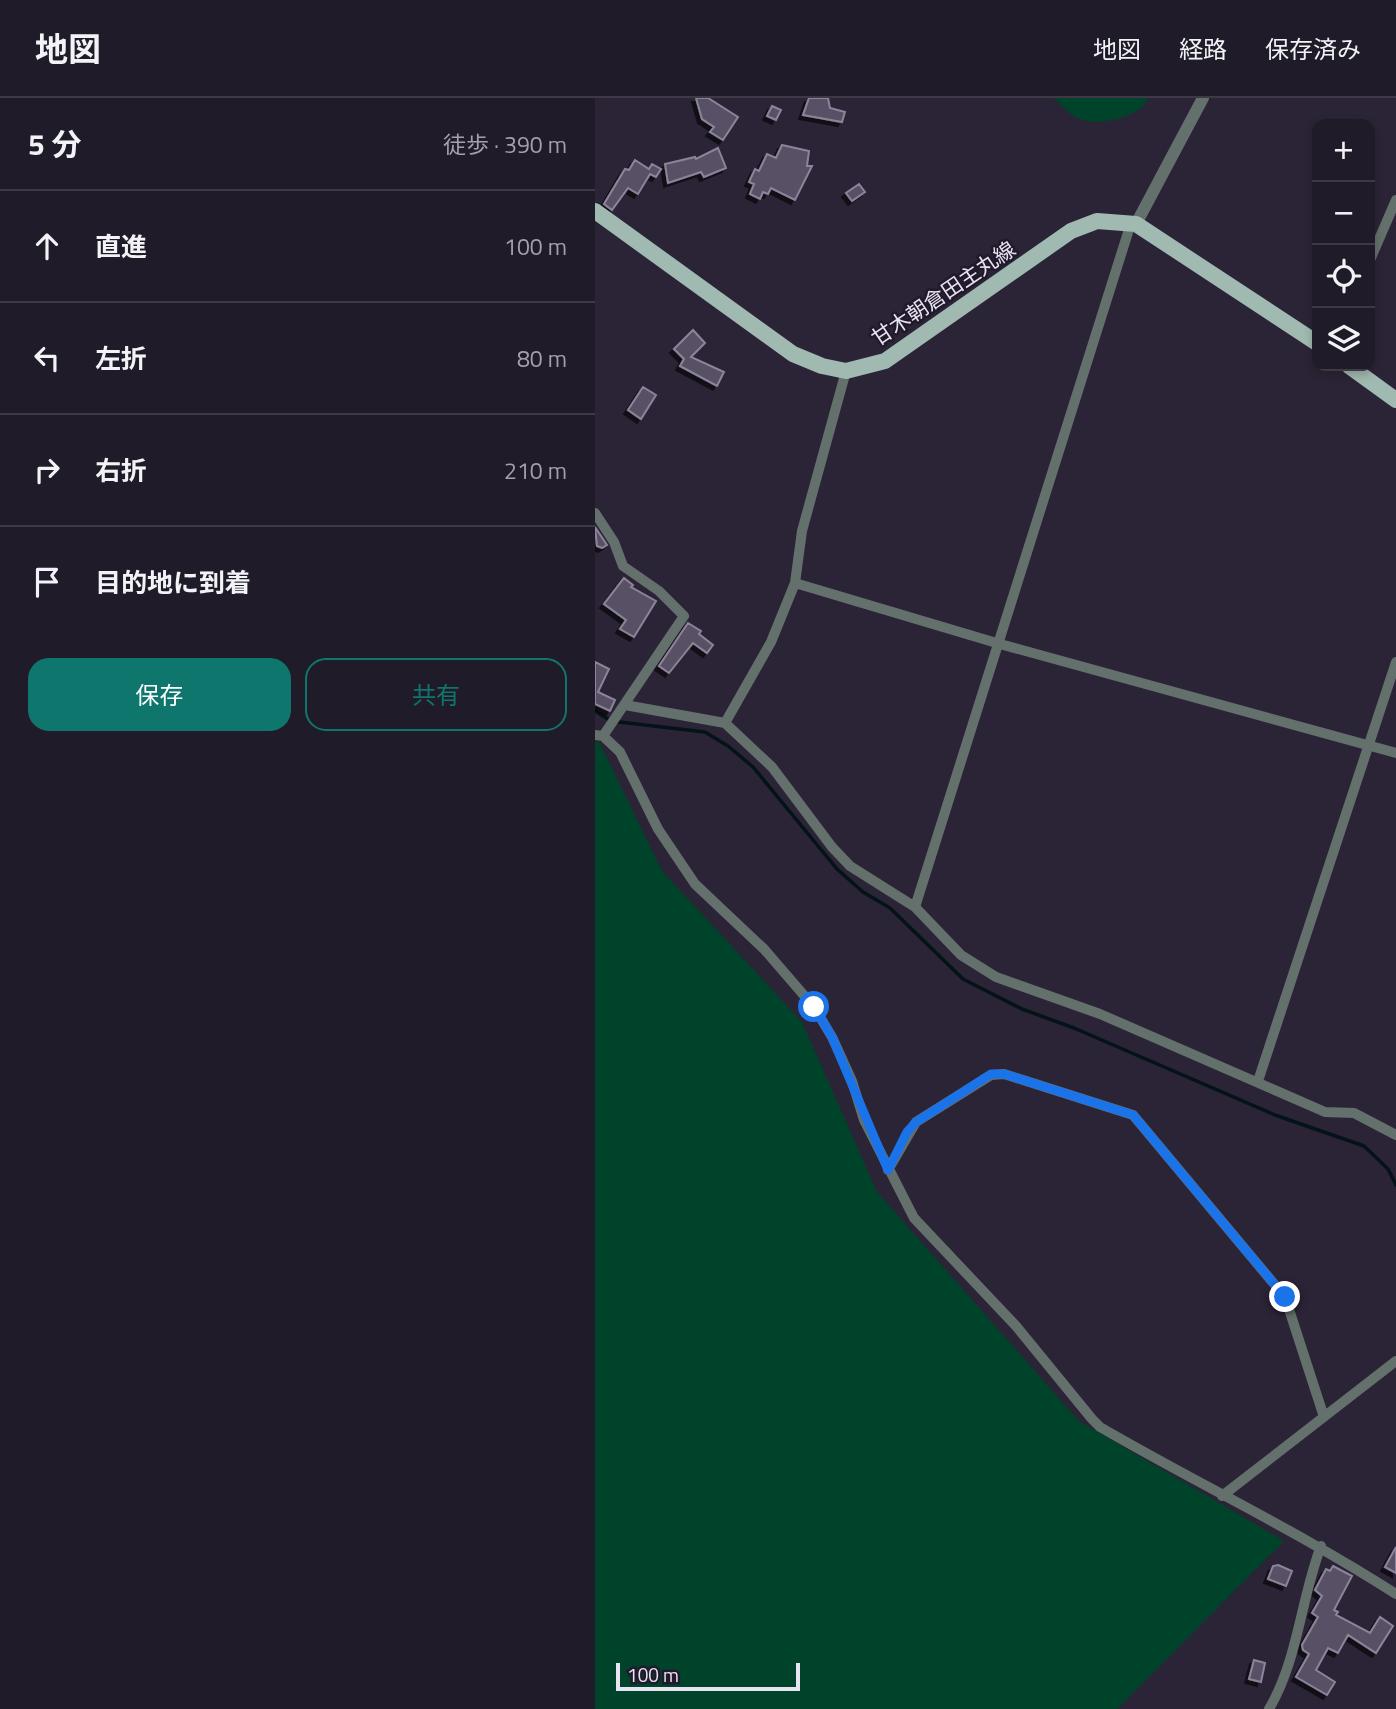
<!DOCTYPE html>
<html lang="ja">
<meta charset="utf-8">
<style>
body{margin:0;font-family:"Titillium Web","Noto Sans JP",sans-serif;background:#2d2834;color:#f1f3f6}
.controls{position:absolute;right:21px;top:21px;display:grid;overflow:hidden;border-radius:14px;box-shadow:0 4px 10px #0003}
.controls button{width:63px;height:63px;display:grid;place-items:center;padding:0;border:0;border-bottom:2px solid #3d3945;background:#201b28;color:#f1f3f6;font:35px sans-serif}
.scale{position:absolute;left:21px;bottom:18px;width:184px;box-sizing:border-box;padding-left:7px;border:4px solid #e9e4f1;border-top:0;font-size:19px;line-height:24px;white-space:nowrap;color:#e9e4f1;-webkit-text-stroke:5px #211a2c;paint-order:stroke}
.stop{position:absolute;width:21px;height:21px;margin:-16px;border:5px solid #1a73e8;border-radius:50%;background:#fff}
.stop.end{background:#1a73e8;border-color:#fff;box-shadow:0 2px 7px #0008}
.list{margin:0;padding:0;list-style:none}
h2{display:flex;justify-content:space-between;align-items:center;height:91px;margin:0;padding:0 28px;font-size:30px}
h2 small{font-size:23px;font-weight:400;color:#a2a1a8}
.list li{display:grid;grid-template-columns:46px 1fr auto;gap:21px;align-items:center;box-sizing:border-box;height:112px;padding:0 28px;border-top:2px solid #3d3945}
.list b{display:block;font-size:26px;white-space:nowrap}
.list em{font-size:23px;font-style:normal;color:#a2a1a8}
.actions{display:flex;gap:14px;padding:21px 28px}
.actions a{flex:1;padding:16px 0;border:2px solid #0f766e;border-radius:21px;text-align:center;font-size:24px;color:#0f766e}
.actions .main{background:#0f766e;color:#fff}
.icon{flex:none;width:38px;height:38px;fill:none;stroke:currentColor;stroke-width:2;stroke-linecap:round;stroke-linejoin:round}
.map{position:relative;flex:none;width:801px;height:1611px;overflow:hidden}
header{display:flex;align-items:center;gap:42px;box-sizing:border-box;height:98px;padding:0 35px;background:#201b28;border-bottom:2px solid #3d3945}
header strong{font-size:33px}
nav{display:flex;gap:38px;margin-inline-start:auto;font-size:24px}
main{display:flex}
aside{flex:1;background:#201b28}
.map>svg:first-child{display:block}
.green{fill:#00432b}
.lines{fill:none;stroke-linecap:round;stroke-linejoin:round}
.stream{stroke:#041318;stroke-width:3.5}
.building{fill:#585165;stroke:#8c849a;stroke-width:2;filter:url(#shadow)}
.minor{stroke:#64706c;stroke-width:10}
.tertiary{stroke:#64706c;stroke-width:12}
.primary{stroke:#a0b9b1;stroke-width:16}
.route{stroke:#1a73e8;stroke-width:9}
.labels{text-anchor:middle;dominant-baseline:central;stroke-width:5;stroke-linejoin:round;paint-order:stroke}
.street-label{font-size:21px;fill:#e9e4f1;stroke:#211a2c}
</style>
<header>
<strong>地図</strong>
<nav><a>地図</a><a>経路</a><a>保存済み</a></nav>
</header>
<main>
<aside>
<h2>5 分<small>徒歩 · 390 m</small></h2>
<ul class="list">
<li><svg class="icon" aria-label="ahead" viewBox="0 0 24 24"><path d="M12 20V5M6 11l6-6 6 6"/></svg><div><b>直進</b></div><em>100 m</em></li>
<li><svg class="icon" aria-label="left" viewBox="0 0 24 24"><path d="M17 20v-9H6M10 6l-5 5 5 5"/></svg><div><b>左折</b></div><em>80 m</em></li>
<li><svg class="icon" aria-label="right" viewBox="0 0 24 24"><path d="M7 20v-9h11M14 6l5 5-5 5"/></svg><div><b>右折</b></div><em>210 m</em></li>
<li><svg class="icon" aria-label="arrive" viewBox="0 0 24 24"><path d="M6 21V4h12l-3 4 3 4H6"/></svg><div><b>目的地に到着</b></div></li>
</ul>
<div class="actions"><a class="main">保存</a><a>共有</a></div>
</aside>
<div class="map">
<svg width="801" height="1611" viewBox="0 0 801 1611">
<defs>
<filter id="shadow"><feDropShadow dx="-4" dy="4" stdDeviation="0" flood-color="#0009"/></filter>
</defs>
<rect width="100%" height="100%" fill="#2b2436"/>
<path class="green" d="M 459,0 L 553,0 C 545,21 499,30 480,19 C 472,14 465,6 459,0 Z
M 0,644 L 4,644 L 67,773 L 207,924 L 282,1094 L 484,1323 L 689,1443 L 522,1611 L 0,1611 Z"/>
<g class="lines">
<path class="stream" d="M 0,613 L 16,623 L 110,634 L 133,648 L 158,669 L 242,771 L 268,794 L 295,810 L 368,881 L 427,911 L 479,930 L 680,1017 L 769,1048 L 793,1071 L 801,1087"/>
</g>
<path class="building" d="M 101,0 L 113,0 L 143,19 L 128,42 L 115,34 L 119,29 L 107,21 Z
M 214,0 L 233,0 L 235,10 L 250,14 L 247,24 L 208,17 Z
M 177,8 L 186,12 L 181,22 L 172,18 Z
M 187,47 L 214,53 L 212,68 L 217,68 L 200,102 L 176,90 L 173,96 L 168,94 L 165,101 L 155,96 L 159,86 L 154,84 L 160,71 L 164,73 L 172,56 L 181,60 Z
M 123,50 L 131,70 L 109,79 L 106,74 L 73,85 L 70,66 L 100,59 L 101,61 Z
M 40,62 L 54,71 L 57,66 L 66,71 L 61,79 L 55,76 L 43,96 L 33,90 L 17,112 L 9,106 L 30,71 L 34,72 Z
M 264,86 L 270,94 L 257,103 L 251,95 Z
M 98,232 L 110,245 L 96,259 L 129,274 L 122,288 L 85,268 L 89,261 L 79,251 Z
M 48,289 L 61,297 L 46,321 L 33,312 Z
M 0,429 L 12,447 L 7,450 L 2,448 Z
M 29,480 L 38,487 L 36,489 L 61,503 L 39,539 L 25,531 L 31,522 L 9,506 Z
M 93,525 L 106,533 L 104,536 L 118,547 L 112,555 L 98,545 L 74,575 L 64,568 Z
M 0,564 L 14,571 L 3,594 L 20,602 L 15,613 L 0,606 Z
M 801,1449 L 801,1475 L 790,1469 Z
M 683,1467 L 697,1473 L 691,1488 L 673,1481 L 678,1468 Z
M 738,1468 L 757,1478 L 739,1512 L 743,1514 L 741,1517 L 775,1535 L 785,1519 L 798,1528 L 781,1555 L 753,1537 L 743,1555 L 733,1550 L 721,1572 L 740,1584 L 732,1597 L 701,1579 L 714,1556 L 708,1552 L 707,1547 L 723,1519 L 717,1515 L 727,1498 L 720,1492 L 731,1471 L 735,1473 Z
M 659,1562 L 670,1565 L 666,1584 L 654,1581 Z"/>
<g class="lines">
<path class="minor" d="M 775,162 L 801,102
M 0,415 L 19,444 L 28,468 L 64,493 L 89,518 L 8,638
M 200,485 L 405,546 L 801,655
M 30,607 L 130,625 L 177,669 L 237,749 L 255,768 L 320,809 L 366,857 L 401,879 L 505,916 L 730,1014 L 759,1015 L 801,1037
M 130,625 L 176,544 L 200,485 L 207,433 L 251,273
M 0,637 L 8,638 L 25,654 L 63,731 L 100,786 L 169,851 L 219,909 L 237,939 L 257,983 L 269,1022 L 319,1120 L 421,1228 L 497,1321 L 505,1329 C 603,1386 705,1434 801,1496
M 320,809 L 536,125
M 663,983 L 801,564
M 293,1072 L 321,1024 L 396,977 L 409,976 L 538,1017 L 690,1199 L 729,1319
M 627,1398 L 801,1263
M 674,1611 C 703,1562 706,1500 726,1448"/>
<path class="tertiary" d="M 541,126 L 608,0"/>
<path class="primary" d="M 0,113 L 198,256 L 227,268 L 251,273 L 290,263 L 476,133 L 502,123 L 541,126 L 722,245
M 754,268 L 801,302"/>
</g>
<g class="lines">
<path class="route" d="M 219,909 L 237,939 L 293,1072 L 312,1034 L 321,1024 L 396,976 L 409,976 L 538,1017 L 690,1199"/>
</g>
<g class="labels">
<g class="street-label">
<text transform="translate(348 195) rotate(-34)">甘木朝倉田主丸線</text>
</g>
</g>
</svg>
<div class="controls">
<button>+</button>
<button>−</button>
<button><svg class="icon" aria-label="locate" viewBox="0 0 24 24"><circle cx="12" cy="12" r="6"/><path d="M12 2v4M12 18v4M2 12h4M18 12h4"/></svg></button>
<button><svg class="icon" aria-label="layers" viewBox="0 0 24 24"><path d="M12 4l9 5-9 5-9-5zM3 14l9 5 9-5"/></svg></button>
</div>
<div class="scale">100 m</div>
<div class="stop" style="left:219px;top:909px"></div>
<div class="stop end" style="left:690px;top:1199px"></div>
</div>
</main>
